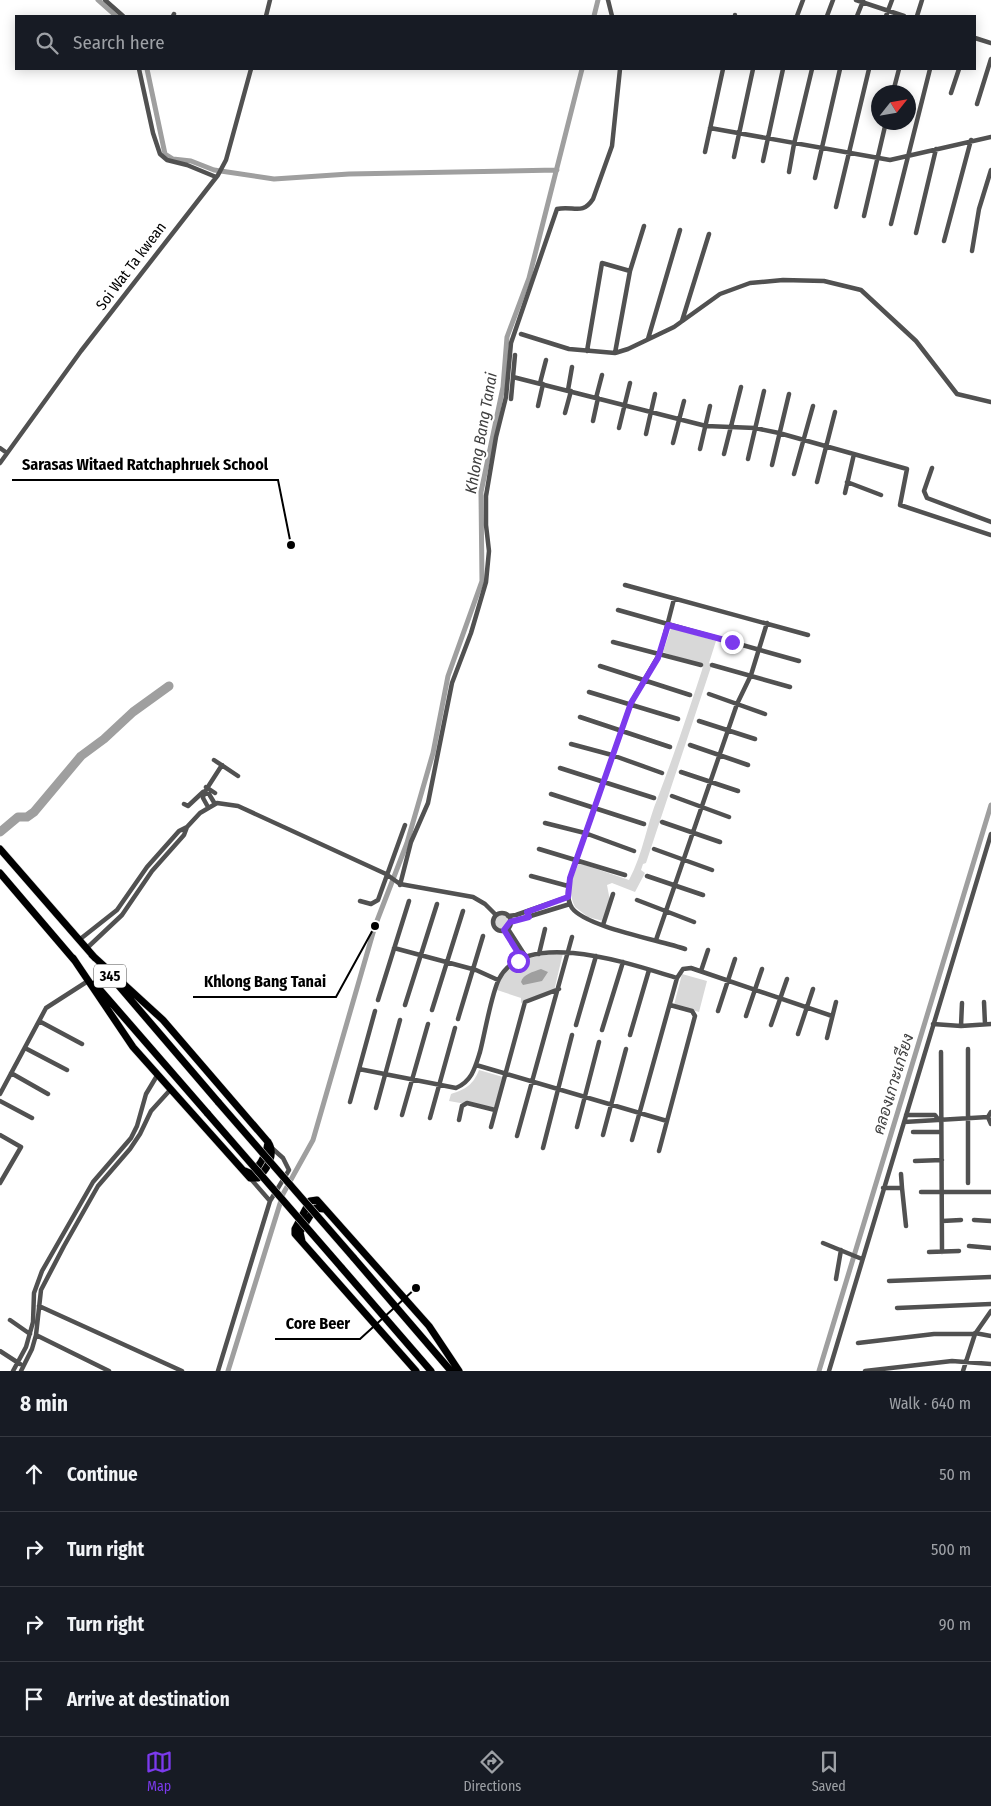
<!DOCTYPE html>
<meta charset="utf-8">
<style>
body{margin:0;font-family:"Fira Sans Condensed",Sarabun,sans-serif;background:#20242c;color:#f1f3f6}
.compass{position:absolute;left:871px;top:85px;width:45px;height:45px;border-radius:50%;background:#171b24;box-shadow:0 2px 12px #0003;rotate:59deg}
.stop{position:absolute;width:15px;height:15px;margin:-11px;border:4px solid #7c3aed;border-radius:50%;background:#fff}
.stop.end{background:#7c3aed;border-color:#fff;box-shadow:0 1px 5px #0008}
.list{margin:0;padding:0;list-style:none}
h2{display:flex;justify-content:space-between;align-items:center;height:65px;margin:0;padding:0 20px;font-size:21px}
h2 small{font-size:16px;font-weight:400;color:#9ea1a6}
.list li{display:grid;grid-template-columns:32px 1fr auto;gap:15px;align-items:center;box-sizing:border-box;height:75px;padding:0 20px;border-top:1px solid #363941}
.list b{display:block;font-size:19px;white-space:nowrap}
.list em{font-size:16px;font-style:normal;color:#9ea1a6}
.icon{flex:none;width:28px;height:28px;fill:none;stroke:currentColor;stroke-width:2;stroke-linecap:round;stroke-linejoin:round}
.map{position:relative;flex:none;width:991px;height:1371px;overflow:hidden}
.search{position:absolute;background:#171b24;box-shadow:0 2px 12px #0003;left:15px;right:15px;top:15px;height:55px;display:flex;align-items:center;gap:12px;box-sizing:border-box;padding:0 18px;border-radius:0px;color:#9ea1a6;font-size:19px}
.sheet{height:365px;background:#171b24}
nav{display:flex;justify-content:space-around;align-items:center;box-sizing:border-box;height:70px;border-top:1px solid #363941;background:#171b24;font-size:14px;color:#9ea1a6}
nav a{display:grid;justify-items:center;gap:2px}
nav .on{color:#7c3aed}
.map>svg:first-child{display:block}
.green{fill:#d8d8d8}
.water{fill:#9f9f9f}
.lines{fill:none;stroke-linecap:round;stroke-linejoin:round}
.canal{stroke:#9f9f9f;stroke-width:5}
.river{stroke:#9f9f9f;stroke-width:9}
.primary-casing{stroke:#dbdbdb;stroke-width:8}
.street{stroke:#515151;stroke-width:4.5}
.primary{stroke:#000;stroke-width:7}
.primary-bridge-casing{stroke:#dbdbdb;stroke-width:8;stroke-linecap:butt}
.primary-bridge{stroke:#000;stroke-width:7}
.route{stroke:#7c3aed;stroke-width:6}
.labels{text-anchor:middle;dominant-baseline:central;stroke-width:4;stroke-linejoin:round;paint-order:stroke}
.shield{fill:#fff;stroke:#4c4c4c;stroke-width:1}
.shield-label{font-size:14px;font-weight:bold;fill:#000}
.street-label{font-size:15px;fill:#000;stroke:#fff}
.water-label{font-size:16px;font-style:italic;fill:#404040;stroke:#fff}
.leader{fill:none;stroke:#000;stroke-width:2}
.callout-dot{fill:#000;stroke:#fff;stroke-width:2}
.callout-label{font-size:16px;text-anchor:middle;font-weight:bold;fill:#000;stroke:#fff;stroke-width:4;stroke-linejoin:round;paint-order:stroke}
</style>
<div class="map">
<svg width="991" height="1371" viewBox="0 0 991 1371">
<rect width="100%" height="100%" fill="#fff"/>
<path class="green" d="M 671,628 L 716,641 L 709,663 L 712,664 L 646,863 L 643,864 L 641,870 L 645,873 L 635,892 L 612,883 L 607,885 L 610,901 L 603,921 L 588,917 L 575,907 C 567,891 572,878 579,863 L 629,880 C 643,854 647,823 658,797 C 674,755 688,713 702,670 L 703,666 L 663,652 Z
M493 922a9 9 0 1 1 18 0a9 9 0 1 1-18 0Z
M 563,953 L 554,991 L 521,1003 L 521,998 L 497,990 C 504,958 536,956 563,953 Z
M 682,974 L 707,981 L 699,1012 L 674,1005 Z
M 479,1070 L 503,1077 L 494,1109 L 449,1101 L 451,1094 C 466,1089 473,1085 479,1070 Z"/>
<path class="water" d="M 541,969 L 548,972 L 542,981 L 523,985 L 521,982 C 523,974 533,972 541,969 Z"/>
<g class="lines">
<path class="canal" d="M 98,0 L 116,16
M 594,16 L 598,0
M 147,69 L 165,154 L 173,159 L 191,161 L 214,170 L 274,179 L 349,174 L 557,170
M 228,1371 L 283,1194 L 313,1140 L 375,926 L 407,843 L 433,753 L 448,676 L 482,581 L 481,492 L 503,387 L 507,337 L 529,278 L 582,69
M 819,1371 L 991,805"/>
<path class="river" d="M 0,832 L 18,817 L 27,817 L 34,812 L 81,756 L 104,739 L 133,712 L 169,686"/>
<defs>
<path id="primary" d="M 0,849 L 95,958
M 0,873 L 75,961
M 73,958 L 133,1047 L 250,1178 L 258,1178 C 268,1168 276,1154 268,1142 L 163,1020 L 92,955
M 112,978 L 219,1103
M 95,984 L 208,1114
M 245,1171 L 252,1174 C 260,1165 267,1154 268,1142
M 302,1241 L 300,1232 L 315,1208 L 324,1209
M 353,1257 L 451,1371
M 341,1267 L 431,1371
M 416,1371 L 295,1234 L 295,1229 L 310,1201 L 317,1200 L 429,1326 L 459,1371"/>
</defs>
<use href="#primary" class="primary-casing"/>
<path class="street" d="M 105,0 L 123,16
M 608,0 L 612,16
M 856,0 L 904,16
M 173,16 L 174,14
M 266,16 L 270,0
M 735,16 L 735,15
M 797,16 L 803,0
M 827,16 L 833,0
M 857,16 L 863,1
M 886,16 L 892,0
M 917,16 L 922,0
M 975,38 L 991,43
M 139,69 L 153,133 L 160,154 L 167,160 L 187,165 L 216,177
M 893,92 L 899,69
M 951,93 L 959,69
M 977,104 L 991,59
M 710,128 L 890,160 L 991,137
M 705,152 L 723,69
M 734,157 L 753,69
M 763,161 L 783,69
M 789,172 L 794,144 L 812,69
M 815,178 L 840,69
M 836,207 L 869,69
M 864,216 L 886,122
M 891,224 L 930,69
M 916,233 L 936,149
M 944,241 L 971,140
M 972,251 L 979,209 L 991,170
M 682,321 L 709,234
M 521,334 L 569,349 L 615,353 L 628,349 L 674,327 L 720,294 L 750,283 L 783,280 L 824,281 L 861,290 L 916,341 L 957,394 L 991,402
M 648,339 L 680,230
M 587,351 L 602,263 L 630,271
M 615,353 L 630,271 L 644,226
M 515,355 L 513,377 L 706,426 L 755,428 L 779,433 L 907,469 L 900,505 L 991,535
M 540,383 L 546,360
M 568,390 L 572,367
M 596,398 L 602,375
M 511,399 L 513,377
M 538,406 L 543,384
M 565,413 L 571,391
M 593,421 L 598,398
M 619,428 L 630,383
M 646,434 L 655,394
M 673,443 L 684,401
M 0,448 L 7,453
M 700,449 L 710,406
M 724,454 L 741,387
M 748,459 L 764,391
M 0,463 L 81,351 L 218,175 L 226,160 L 251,69
M 772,465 L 789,394
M 932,468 L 924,491 L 927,498 L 991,522
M 794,474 L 813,406
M 817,482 L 835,412
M 847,482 L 881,495
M 845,493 L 854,454
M 625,585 L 808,635
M 674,599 L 660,653 L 631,703 L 570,878 C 568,888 566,898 572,908 C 586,927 659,940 685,949
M 618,610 L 799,661
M 613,642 L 701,665
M 712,665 L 790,687
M 600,666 L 690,695
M 589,692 L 678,719
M 709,694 L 765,714
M 580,717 L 670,747
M 699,721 L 755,739
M 571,744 L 612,755 L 662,773
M 690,745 L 748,765
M 214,760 L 238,776
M 560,768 L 654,798
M 681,772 L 738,791
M 206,787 L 215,793
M 204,793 L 222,765
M 551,794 L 644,824
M 672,796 L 729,817
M 184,804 L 188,806 L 203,792
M 208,807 L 203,798 L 204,793 L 209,794 L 215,804
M 662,822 L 720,842
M 545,823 L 585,833 L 634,851
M 539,849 L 625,875
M 654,849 L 712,870
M 531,876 L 568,886
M 647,876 L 703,895
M 400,885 L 411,842 L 428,803 L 452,683 L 471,633 L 486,582 L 489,551 L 486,525 L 486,496 L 496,437 L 506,397 L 511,343 L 557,209 C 573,205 582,216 593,199 L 612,146 L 620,69
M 637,900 L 694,922
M 360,901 L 371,904 L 378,900 L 405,825
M493 922a9 9 0 1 1 18 0a9 9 0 1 1-18 0Z
M 508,916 L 516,915 L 568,897
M 511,922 L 570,904
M 603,925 L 613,894
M 508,929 L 526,957
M 504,930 L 522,959
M 79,940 L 117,910 L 147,867 L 179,831 L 187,827 L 200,813 L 217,803 L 238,806 L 386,874 L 400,884 L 473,897 L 485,904 L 496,915
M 656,940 L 737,704 L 751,675 L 767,623
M 87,948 L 122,915 L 152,871 L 184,835 L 187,827
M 394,948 L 476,970 L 498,980
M 539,954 L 545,929
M 701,971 L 708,950
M 378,1000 L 409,901
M 984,1002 L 985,1024
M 405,1005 L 437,904
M 432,1010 L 463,911
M 718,1011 L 735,959
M 746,1016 L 762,969
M 458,1019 L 483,936
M 39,1021 L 82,1044
M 933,1024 L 961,1026 L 991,1024
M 576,1025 L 596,956
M 771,1025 L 787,979
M 961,1026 L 962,1003
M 602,1030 L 623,962
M 798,1034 L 813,989
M 630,1035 L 649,970
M 827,1038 L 836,1002
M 25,1048 L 67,1070
M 941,1052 L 942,1252
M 476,1065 L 667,1121
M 359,1069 L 456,1088 C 472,1081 475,1068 480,1052 C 485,1033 491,995 499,979 C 526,926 636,966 677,978
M 11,1073 L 48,1094
M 0,1094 L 46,1008 L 88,981
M 0,1101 L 32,1118
M 350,1102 L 375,1011
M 376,1108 L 400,1020
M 991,1112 L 988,1117 L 991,1124
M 402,1115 L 428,1024
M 906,1115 L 935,1115 L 938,1119
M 430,1118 L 455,1028
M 459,1120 L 462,1106 L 467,1103 L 495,1110
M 904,1122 L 988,1117
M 491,1127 L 525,1002 L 559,989
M 577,1127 L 599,1042
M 913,1132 L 941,1132
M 0,1135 L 21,1147 L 0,1183
M 603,1135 L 626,1049
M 517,1136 L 572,937
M 632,1140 L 677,978 L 683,969 L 691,968 L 832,1016
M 543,1148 L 572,1035
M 659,1151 L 695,1016 L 692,1011 L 670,1005
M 915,1161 L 942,1160
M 901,1174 L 902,1188
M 250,1178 L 270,1201
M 968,1183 L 968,1049
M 883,1188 L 902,1188 L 906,1226
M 921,1192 L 991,1192
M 974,1220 L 991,1221
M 942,1221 L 961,1220
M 823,1243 L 862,1259
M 969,1246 L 991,1248
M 929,1252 L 959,1251
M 836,1279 L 841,1250
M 889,1281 L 991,1277
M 39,1306 L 182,1371
M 897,1308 L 991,1304
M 10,1320 L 30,1334
M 975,1333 L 991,1336
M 36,1335 L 109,1371
M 858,1343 L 934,1334 L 975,1334
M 0,1351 L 20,1364
M 13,1371 L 26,1347 L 33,1322 L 34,1293 L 42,1271 L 93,1182 L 131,1138 L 137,1126 L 146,1094 L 158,1074
M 21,1371 L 32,1349 L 36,1335 L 41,1290 L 64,1246 L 98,1186 L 130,1149 L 140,1134 L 151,1111 L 171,1089
M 218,1371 L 270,1201 L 289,1170 L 283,1158 L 273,1149
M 829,1371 L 991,834
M 865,1371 L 952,1361 L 991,1364
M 963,1371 L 975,1334 L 991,1311"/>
<use href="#primary" class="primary"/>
<defs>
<path id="primary-bridge" d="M 219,1103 L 353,1257
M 208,1114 L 341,1267"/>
</defs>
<use href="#primary-bridge" class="primary-bridge-casing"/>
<use href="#primary-bridge" class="primary-bridge"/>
</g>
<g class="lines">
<path class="route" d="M 518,961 L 522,959 L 504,930 L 510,922 L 529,917 L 527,912 L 568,897 L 570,878 L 631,703 L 658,658 L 668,625 L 732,642"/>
</g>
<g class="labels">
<rect class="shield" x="94" y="964.5" width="32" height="23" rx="4"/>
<g class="shield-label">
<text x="110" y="976">345</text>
</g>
<g class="street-label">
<text transform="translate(131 266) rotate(-53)">Soi Wat Ta kwean</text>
</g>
<g class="water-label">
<text transform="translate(481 433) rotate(-80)">Khlong Bang Tanai</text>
<text transform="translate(893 1084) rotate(-73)">คลองเกาะเกรียง</text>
</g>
</g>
<path class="leader" d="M291 545L278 480H12M375 926L336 997H193M416 1288L360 1339H275"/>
<g class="callout-dot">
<circle cx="291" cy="545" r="5"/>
<circle cx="375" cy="926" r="5"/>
<circle cx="416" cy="1288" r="5"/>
</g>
<g class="callout-label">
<text x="145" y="470">Sarasas Witaed Ratchaphruek School</text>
<text x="265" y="987">Khlong Bang Tanai</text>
<text x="318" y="1329">Core Beer</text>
</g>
</svg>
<svg class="compass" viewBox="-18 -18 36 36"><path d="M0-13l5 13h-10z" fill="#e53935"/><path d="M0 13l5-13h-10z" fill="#9ea1a6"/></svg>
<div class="stop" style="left:518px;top:961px"></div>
<div class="stop end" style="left:732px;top:642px"></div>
<div class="search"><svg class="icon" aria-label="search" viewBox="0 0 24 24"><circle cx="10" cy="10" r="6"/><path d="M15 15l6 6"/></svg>Search here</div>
</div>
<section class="sheet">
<h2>8 min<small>Walk · 640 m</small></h2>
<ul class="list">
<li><svg class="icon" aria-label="ahead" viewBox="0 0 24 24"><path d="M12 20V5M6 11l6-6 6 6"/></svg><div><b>Continue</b></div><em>50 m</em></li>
<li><svg class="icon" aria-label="right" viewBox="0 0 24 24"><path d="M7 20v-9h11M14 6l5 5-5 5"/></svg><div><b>Turn right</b></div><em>500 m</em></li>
<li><svg class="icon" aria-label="right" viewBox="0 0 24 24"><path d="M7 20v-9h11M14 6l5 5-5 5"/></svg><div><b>Turn right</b></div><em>90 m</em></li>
<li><svg class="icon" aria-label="arrive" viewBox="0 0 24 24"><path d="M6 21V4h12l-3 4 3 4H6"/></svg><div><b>Arrive at destination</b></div></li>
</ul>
</section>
<nav>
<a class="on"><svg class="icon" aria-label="map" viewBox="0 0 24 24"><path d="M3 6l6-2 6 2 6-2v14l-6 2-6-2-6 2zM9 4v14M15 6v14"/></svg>Map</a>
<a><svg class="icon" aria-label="directions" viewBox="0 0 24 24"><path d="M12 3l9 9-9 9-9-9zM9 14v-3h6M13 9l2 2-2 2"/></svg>Directions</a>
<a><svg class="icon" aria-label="saved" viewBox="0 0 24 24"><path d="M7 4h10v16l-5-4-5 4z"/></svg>Saved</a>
</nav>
